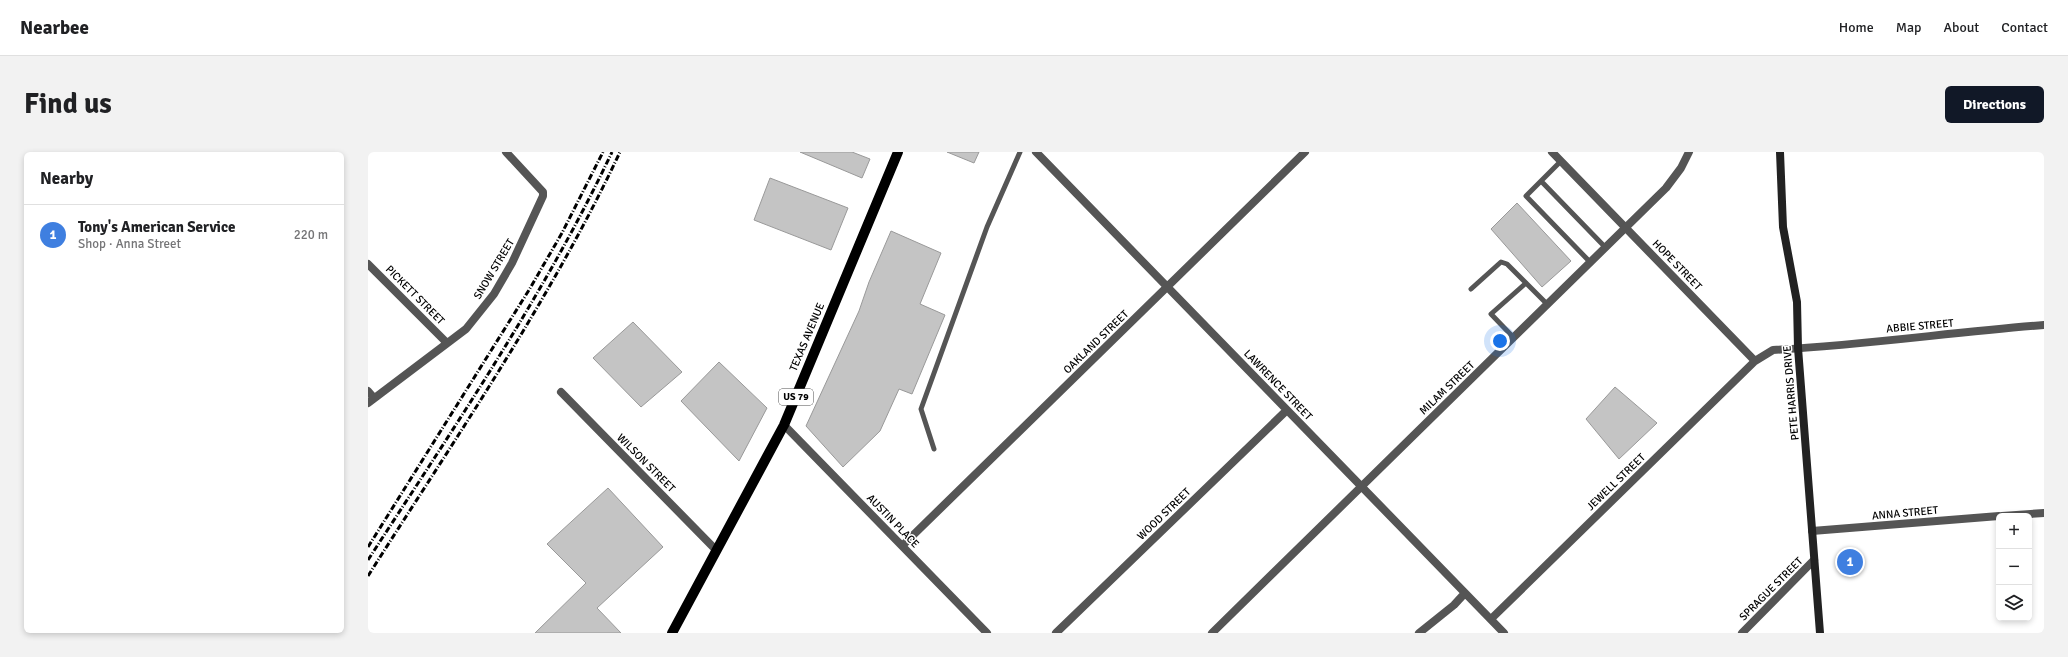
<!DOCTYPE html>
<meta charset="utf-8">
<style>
body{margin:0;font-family:Signika,sans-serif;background:#f2f2f2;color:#202124}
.controls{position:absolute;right:12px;bottom:12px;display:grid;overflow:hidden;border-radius:6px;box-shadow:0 2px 6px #0003}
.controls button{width:36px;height:36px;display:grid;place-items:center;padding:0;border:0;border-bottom:1px solid #e0e0e0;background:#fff;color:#202124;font:20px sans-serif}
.you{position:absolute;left:1132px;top:189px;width:14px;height:14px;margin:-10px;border:3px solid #fff;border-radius:50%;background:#1a73e8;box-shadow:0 0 0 6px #1a73e833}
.badge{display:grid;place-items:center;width:26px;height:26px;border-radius:50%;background:#111827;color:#fff;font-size:13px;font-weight:700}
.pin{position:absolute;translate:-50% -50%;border:2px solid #fff;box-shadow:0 1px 4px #0006}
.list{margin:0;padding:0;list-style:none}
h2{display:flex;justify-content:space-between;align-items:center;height:52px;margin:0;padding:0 16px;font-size:17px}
h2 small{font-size:13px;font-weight:400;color:#757577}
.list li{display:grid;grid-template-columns:26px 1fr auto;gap:12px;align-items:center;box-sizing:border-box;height:60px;padding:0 16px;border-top:1px solid #e0e0e0}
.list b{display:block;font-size:15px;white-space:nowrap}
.list p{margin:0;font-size:13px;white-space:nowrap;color:#757577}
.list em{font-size:13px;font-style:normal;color:#757577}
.icon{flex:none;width:22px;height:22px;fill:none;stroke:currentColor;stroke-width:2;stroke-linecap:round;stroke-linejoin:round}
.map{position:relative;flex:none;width:1676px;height:481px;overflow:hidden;border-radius:6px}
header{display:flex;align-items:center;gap:24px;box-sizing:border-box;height:56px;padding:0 20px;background:#fff;border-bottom:1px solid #e0e0e0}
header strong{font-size:19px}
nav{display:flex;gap:22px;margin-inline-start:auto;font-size:14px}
.intro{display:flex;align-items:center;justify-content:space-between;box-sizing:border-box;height:96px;padding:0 24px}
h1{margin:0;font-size:28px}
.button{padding:10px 18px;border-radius:6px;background:#111827;color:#fff;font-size:14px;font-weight:700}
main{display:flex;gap:24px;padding:0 24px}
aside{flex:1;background:#fff;border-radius:6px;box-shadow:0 2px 6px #0003}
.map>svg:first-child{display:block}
.building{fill:#c4c4c4;stroke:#999}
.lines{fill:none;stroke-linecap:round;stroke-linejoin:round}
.service{stroke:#555;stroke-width:5}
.minor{stroke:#555;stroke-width:8}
.tertiary{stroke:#555;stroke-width:8}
.secondary{stroke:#222;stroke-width:8}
.primary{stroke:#000;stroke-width:10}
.rail{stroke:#000;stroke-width:3;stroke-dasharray:6 2 1 2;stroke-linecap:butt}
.labels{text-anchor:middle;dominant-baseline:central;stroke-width:3;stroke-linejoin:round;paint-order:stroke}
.shield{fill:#fff;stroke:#4c4c4c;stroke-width:1}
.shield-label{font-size:10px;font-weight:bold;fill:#000}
.street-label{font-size:11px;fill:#000;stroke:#fff}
</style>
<header>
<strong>Nearbee</strong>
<nav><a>Home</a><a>Map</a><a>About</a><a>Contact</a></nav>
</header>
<div class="intro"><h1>Find us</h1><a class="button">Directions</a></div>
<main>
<aside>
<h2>Nearby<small></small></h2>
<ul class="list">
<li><span class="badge" style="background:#3f7fe0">1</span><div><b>Tony's American Service</b><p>Shop · Anna Street</p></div><em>220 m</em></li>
</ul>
</aside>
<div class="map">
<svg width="1676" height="481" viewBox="0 0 1676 481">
<rect width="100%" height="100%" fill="#fff"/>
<path class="building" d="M 432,0 L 484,0 L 502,7 L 494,26 Z
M 579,0 L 611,0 L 606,11 Z
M 402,26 L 480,56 L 463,98 L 386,68 Z
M 1149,51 L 1203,109 L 1174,135 L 1123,77 Z
M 523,79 L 573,101 L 552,152 L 577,163 L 544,242 L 531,237 L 512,279 L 475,315 L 438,274 L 491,159 L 501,130 Z
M 265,170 L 314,220 L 273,255 L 225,206 Z
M 351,210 L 399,256 L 371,309 L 313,249 Z
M 1247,235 L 1289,271 L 1251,307 L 1218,267 Z
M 240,336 L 295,395 L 229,456 L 253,481 L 167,481 L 218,431 L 179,392 Z
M 1479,398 L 1491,408 L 1483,418 L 1471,407 Z"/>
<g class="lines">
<path class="service" d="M 1193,9 L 1158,44 L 1223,111
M 1173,29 L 1238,96
M 1103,137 L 1133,110 L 1139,112 L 1180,153
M 1146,186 L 1123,162 L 1158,131
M 566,297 L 553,257 L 619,75 L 652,0"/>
<path class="minor" d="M 668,0 L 1136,481
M 1184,0 L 1387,209 L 1405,198 C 1496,193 1586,180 1676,173
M 0,112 L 78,190
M 0,239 L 6,246
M 193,240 L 348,398
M 0,251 L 98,177 L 126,142 L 144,111 L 175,44 L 175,40 L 138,0
M 416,273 L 619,481
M 1634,364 L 1676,361
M 1444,379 L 1631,364
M 534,394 L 937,0
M 1123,467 L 1387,209
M 688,481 L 919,258
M 1051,481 L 1086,453 L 1097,441
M 1374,481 L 1446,408"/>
<path class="tertiary" d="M 844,481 L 1298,36 L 1313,16 L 1321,0"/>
<path class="secondary" d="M 1412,0 L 1415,75 L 1429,150 L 1430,196 L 1452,481"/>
<path class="primary" d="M 304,481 L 416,273 L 530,0"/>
<path class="rail" d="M 0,395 L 161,138 L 194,81 L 235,0
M 0,408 C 86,275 176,144 244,0
M 0,424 C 88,285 182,149 252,0"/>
</g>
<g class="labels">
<rect class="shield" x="411" y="237" width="34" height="16" rx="3"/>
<g class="shield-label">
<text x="428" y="245">US 79</text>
</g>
<g class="street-label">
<text transform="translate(1309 113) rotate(46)">HOPE STREET</text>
<text transform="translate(126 117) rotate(-59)">SNOW STREET</text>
<text transform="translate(47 143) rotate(45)">PICKETT STREET</text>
<text transform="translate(1552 174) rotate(-5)">ABBIE STREET</text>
<text transform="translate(439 185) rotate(-67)">TEXAS AVENUE</text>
<text transform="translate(728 190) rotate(-44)">OAKLAND STREET</text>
<text transform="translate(910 233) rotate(46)">LAWRENCE STREET</text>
<text transform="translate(1079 236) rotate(-44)">MILAM STREET</text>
<text transform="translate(1423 241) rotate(-95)">PETE HARRIS DRIVE</text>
<text transform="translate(278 311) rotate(45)">WILSON STREET</text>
<text transform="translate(1248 330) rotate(-44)">JEWELL STREET</text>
<text transform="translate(1537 361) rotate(-5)">ANNA STREET</text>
<text transform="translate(796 362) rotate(-44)">WOOD STREET</text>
<text transform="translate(525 369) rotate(46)">AUSTIN PLACE</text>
<text transform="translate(1403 437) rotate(-45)">SPRAGUE STREET</text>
</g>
</g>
</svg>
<div class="controls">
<button>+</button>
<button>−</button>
<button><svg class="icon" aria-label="layers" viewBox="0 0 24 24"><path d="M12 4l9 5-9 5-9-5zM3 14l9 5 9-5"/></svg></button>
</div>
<div class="you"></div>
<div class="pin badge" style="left:1482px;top:410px;background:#3f7fe0">1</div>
</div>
</main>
